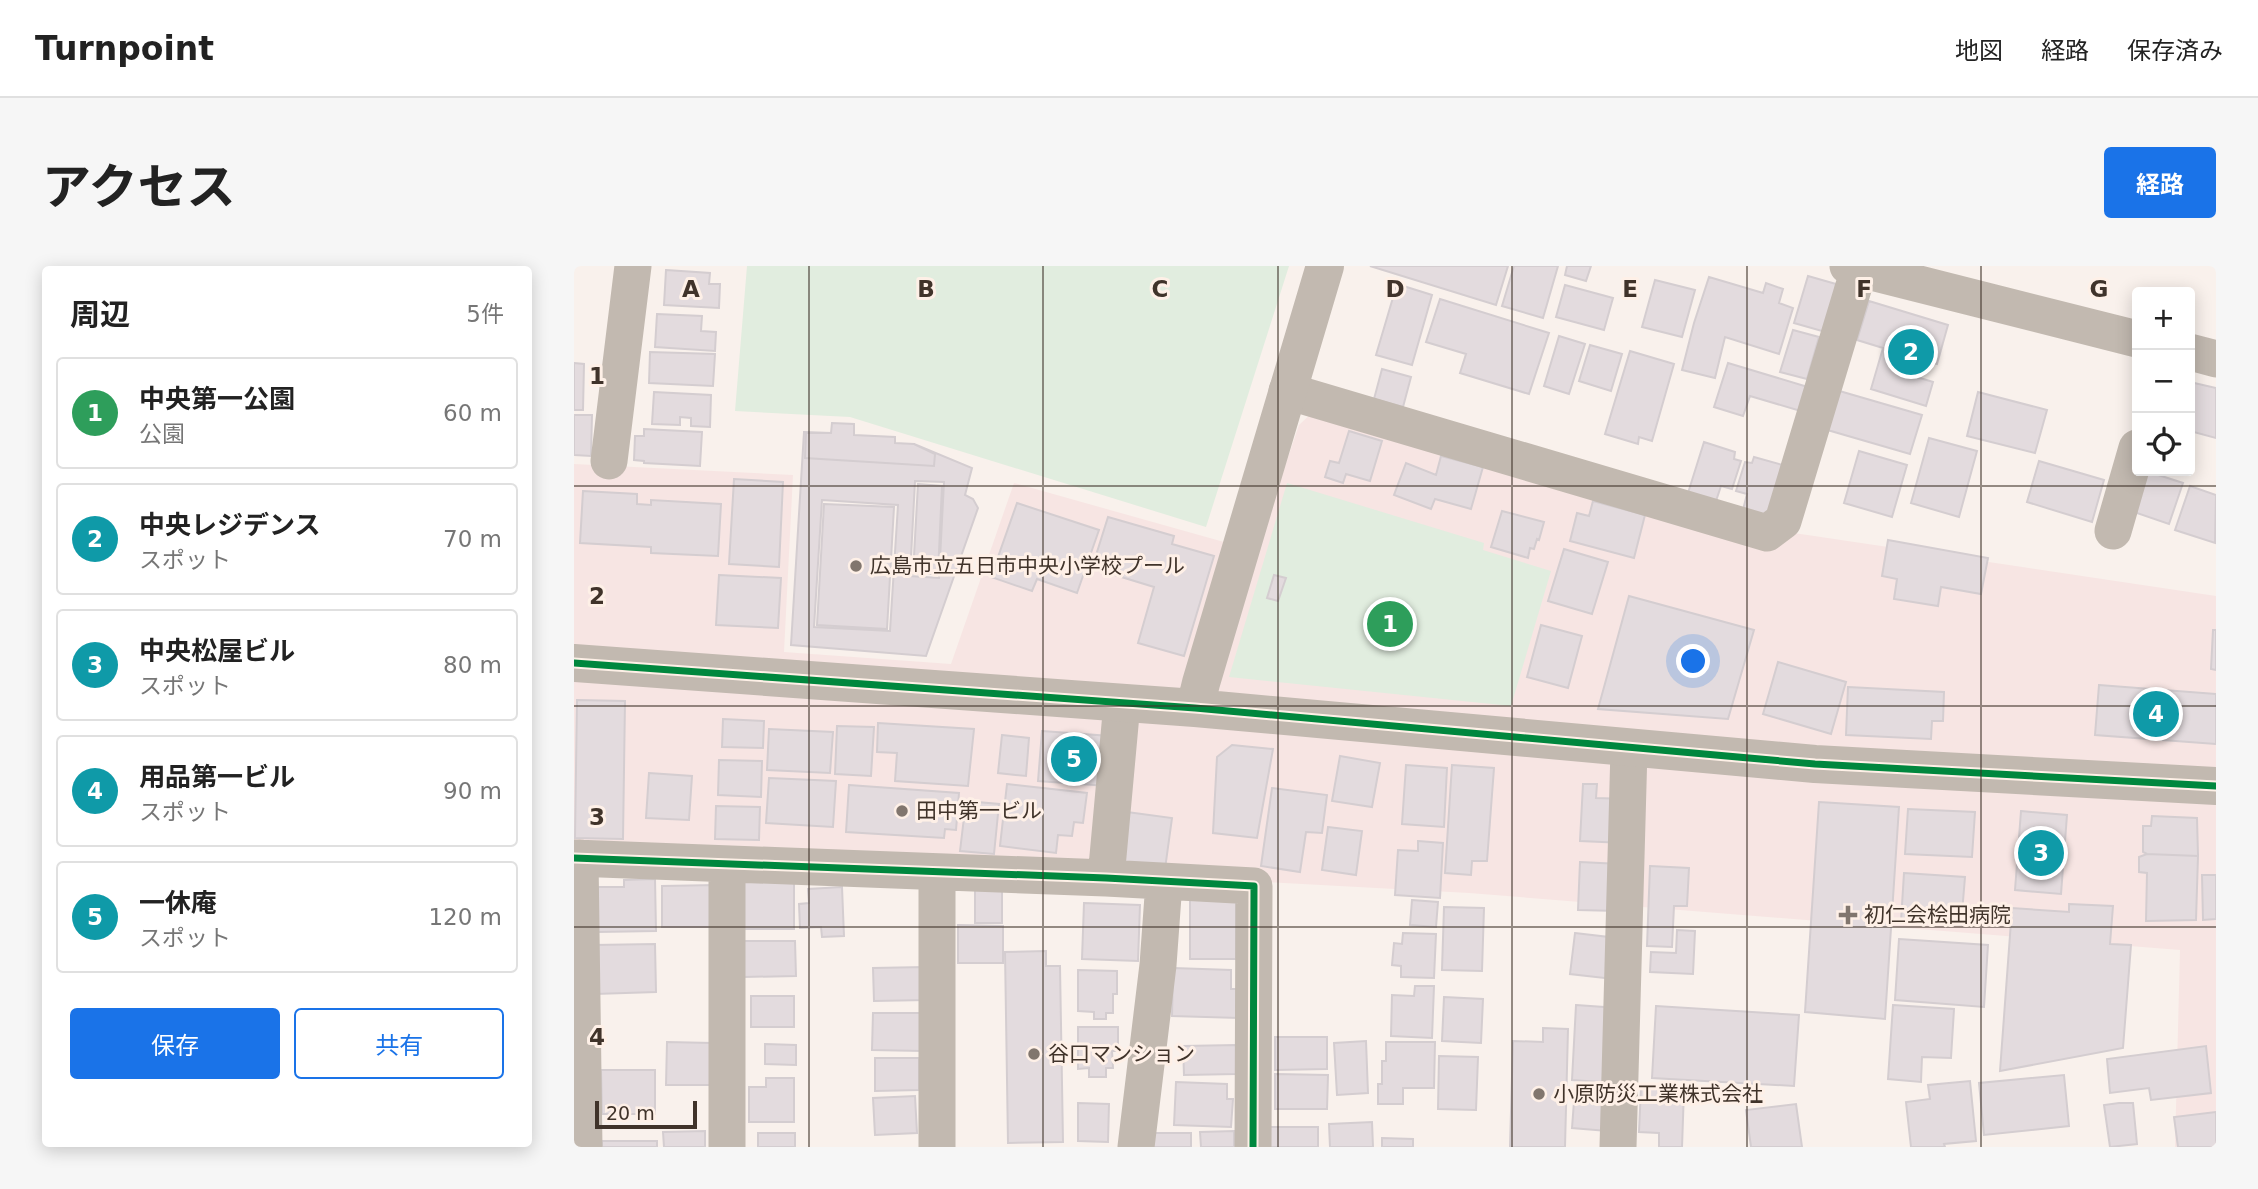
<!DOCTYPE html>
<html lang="ja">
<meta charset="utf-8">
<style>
body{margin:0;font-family:"DejaVu Sans","Noto Sans JP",sans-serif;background:#f6f6f6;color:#222}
.controls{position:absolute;right:21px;top:21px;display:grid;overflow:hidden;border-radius:7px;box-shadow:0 4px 18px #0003}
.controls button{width:63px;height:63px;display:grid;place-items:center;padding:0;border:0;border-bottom:2px solid #e0e0e0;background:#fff;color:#222;font:35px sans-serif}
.scale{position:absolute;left:21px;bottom:18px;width:102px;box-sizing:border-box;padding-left:7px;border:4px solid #40332a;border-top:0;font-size:19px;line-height:24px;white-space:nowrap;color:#40332a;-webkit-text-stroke:5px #fef0e7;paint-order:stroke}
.you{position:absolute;left:1120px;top:396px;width:24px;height:24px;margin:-18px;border:5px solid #fff;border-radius:50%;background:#1a73e8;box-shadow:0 0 0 10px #1a73e833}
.badge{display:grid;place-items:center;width:46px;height:46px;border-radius:50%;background:#1a73e8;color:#fff;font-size:23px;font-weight:700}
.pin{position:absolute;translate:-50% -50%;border:4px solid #fff;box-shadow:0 2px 7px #0006}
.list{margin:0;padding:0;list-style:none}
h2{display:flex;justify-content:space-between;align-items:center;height:91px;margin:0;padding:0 28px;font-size:30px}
h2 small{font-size:23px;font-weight:400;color:#767676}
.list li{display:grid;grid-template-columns:46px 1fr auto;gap:21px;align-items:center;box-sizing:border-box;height:112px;margin:0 14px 14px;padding:0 14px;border:2px solid #e0e0e0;border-radius:7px}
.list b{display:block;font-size:26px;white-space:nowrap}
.list p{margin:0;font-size:23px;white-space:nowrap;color:#767676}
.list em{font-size:23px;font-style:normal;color:#767676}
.actions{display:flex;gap:14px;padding:21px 28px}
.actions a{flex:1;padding:16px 0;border:2px solid #1a73e8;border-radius:7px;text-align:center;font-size:24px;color:#1a73e8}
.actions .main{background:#1a73e8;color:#fff}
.icon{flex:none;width:38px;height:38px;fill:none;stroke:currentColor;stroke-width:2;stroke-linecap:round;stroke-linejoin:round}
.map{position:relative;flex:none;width:1642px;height:881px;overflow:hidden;border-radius:7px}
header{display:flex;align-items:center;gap:42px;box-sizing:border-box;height:98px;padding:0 35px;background:#fff;border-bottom:2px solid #e0e0e0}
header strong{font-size:33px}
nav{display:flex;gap:38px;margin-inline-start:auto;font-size:24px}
.intro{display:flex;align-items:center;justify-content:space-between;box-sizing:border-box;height:168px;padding:0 42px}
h1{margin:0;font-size:49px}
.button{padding:18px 32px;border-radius:7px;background:#1a73e8;color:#fff;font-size:24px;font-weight:700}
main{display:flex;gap:42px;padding:0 42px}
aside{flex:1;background:#fff;border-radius:7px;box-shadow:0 4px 18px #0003}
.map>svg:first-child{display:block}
.commercial{fill:#f7e5e3}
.green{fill:#e1eddf}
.building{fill:#e3dbde;stroke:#d4cdd0;stroke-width:2;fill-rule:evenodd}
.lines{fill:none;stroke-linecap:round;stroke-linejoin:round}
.minor{stroke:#c2b9b0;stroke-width:37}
.tertiary{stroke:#c2b9b0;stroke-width:38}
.cycleway-casing{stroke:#fef0e7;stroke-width:11}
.cycleway{stroke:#00873e;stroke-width:7}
.grid{fill:none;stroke:#40332a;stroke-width:2;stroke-opacity:0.55}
.poi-dot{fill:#81766e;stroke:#fef0e7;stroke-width:2.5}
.labels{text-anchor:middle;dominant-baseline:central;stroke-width:6;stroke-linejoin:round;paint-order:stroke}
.poi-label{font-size:21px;fill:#40332a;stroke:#fef0e7;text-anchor:start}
.grid-label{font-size:23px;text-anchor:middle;font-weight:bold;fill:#40332a;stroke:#fef0e7;stroke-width:6;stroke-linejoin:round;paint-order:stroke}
</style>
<header>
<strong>Turnpoint</strong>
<nav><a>地図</a><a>経路</a><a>保存済み</a></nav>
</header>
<div class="intro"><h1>アクセス</h1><a class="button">経路</a></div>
<main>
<aside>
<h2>周辺<small>5件</small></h2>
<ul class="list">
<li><span class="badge" style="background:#2e9e5b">1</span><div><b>中央第一公園</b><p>公園</p></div><em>60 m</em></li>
<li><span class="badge" style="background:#0f9aa8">2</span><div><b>中央レジデンス</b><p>スポット</p></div><em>70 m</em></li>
<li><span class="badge" style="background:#0f9aa8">3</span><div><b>中央松屋ビル</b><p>スポット</p></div><em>80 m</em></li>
<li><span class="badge" style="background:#0f9aa8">4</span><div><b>用品第一ビル</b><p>スポット</p></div><em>90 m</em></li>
<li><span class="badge" style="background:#0f9aa8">5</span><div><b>一休庵</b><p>スポット</p></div><em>120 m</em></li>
</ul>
<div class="actions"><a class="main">保存</a><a>共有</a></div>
</aside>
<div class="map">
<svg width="1642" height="881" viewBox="0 0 1642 881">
<rect width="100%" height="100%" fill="#f9f1ec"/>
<path class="commercial" d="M 741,144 L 1220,267 L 1642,330 L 1642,881 L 1601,881 L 1606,684 L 895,627 L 0,579 L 0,198 L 219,209 L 210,386 L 377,398 L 440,217 L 682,285 L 725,159 Z"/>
<path class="green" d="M 173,0 L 715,0 L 632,261 L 276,151 L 161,145 Z
M 713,217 L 910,277 L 909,284 L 977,305 L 937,440 L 655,411 Z"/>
<path class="building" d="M 796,0 L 934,0 L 922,39 Z
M 940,0 L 984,0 L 969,52 L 928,40 Z
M 993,0 L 1017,0 L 1012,15 L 991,9 Z
M 92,4 L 136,7 L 135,18 L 146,18 L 145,42 L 90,39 Z
M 1234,10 L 1262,18 L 1255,67 L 1220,57 Z
M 1135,11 L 1189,27 L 1192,17 L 1209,23 L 1205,37 L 1219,42 L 1205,88 L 1151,71 L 1141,112 L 1108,104 L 1120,57 Z
M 1081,14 L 1121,24 L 1108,71 L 1068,61 Z
M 823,18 L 858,29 L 838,99 L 802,89 Z
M 991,19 L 1039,32 L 1030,64 L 982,51 Z
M 866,33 L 975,67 L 955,128 L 886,107 L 892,88 L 852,76 Z
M 1295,35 L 1374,59 L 1363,98 L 1338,90 L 1333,108 L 1359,116 L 1352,140 L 1297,123 L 1309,82 L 1283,74 Z
M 83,48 L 128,50 L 127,65 L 142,66 L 141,85 L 81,81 Z
M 1219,64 L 1245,71 L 1233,113 L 1206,106 Z
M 985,70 L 1011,78 L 995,128 L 970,120 Z
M 1016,79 L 1048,88 L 1037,125 L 1005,115 Z
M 1056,85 L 1100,98 L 1078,175 L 1065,171 L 1064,178 L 1031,168 Z
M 76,86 L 141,88 L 139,120 L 75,117 Z
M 0,97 L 10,98 L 9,144 L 0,144 Z
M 1154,97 L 1237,122 L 1230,146 L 1176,130 L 1169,150 L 1140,141 Z
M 808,103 L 837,111 L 829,141 L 800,133 Z
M 1616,116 L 1642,122 L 1642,172 L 1616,165 Z
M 1262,124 L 1348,149 L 1336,188 L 1250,163 Z
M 80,126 L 137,129 L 136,161 L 117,160 L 117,152 L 106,151 L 106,159 L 78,158 Z
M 1404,126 L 1473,144 L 1461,187 L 1393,170 Z
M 0,149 L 18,149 L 17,190 L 0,189 Z
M 258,157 L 280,158 L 280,169 L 321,171 L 321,177 L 340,178 L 361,188 L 360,200 L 231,192 L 232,167 L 257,167 Z
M 70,163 L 128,166 L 126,200 L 70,197 L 70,195 L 60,194 L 61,170 L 70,170 Z
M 775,165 L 808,175 L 796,215 L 772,208 L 769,217 L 751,211 L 756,195 L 765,197 Z
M 230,166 L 257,167 L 232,167 L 231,192 L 360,200 L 361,188 L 340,178 L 398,202 L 391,229 L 399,233 L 404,242 L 352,390 L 217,379 ZM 344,218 L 368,220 L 364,308 L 339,308 ZM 250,238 L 320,241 L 313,363 L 243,359 Z
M 1355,172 L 1403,185 L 1385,251 L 1337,237 Z
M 1130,176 L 1161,186 L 1160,193 L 1167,195 L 1158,223 L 1147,220 L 1142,235 L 1114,227 Z
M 1285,185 L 1333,199 L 1318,251 L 1270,237 Z
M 867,190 L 909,201 L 897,243 L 861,233 L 857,243 L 820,229 L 832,197 L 862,209 Z
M 1180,191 L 1212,200 L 1196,253 L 1169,244 L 1173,228 L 1162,225 L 1171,196 L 1178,197 Z
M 1465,195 L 1530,214 L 1518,256 L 1453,236 Z
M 1572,205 L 1609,217 L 1595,258 L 1554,244 Z
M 160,213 L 209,216 L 205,301 L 155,298 Z
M 341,215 L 370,216 L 365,312 L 336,310 Z
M 1616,220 L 1642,229 L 1641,277 L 1601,264 Z
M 9,225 L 63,228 L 63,238 L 77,239 L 77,234 L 147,238 L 144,290 L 77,287 L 77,281 L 6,277 Z
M 248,234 L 324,239 L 316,365 L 240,361 Z
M 1019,235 L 1071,249 L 1060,292 L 996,275 L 1003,247 L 1015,250 Z
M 443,237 L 525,264 L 503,327 L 463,313 L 458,325 L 417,311 Z
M 928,245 L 970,256 L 965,274 L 963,273 L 960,283 L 956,282 L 954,292 L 917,281 Z
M 534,251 L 600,270 L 598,278 L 640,290 L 610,390 L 564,377 L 580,321 L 518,302 Z
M 1314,274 L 1414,292 L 1407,328 L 1367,321 L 1364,340 L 1320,333 L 1323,313 L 1308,310 Z
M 990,283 L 1034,296 L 1018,348 L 974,335 Z
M 145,309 L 207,312 L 204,362 L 142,359 Z
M 700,309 L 712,312 L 704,335 L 693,332 Z
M 1055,330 L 1180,364 L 1154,453 L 1024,443 Z
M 967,359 L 1008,370 L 994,422 L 953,411 Z
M 1639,364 L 1642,364 L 1642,404 L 1637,403 Z
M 1204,396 L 1272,416 L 1257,468 L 1189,448 Z
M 1525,419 L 1642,428 L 1642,478 L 1521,469 Z
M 1274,421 L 1370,426 L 1369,455 L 1358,455 L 1357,473 L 1272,469 Z
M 3,434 L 51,435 L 49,573 L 1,572 Z
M 149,453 L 190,455 L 189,482 L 148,481 Z
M 304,457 L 400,463 L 394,520 L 321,515 L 323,487 L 303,486 Z
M 263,460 L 300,461 L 297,510 L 261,508 Z
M 195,463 L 259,466 L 256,507 L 193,504 Z
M 468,465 L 536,470 L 533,520 L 464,515 Z
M 428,469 L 455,472 L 452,510 L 424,507 Z
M 658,479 L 699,483 L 683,572 L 639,567 L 643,491 Z
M 766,490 L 806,497 L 798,541 L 758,535 Z
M 145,494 L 188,495 L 187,531 L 144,529 Z
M 832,499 L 873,502 L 870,561 L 828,558 Z
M 878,499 L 920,502 L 913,595 L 898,595 L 897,609 L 871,607 Z
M 75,507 L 118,510 L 115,554 L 72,552 Z
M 195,512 L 262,515 L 259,561 L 192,557 Z
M 433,518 L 513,527 L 509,557 L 500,556 L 498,570 L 484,569 L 482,587 L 426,580 Z
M 1009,518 L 1023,518 L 1022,532 L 1053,533 L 1050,577 L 1006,575 Z
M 275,519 L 385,527 L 382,564 L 371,563 L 370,572 L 272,566 Z
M 698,522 L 753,529 L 748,567 L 732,566 L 726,606 L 687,600 Z
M 392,535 L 425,538 L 420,588 L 386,585 Z
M 1245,536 L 1325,541 L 1311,753 L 1231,746 Z
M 142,540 L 186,541 L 185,574 L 141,573 Z
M 1334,543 L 1401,546 L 1398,591 L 1331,588 Z
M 1447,545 L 1493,549 L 1487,628 L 1441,624 Z
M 553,546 L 598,552 L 591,603 L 547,598 Z
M 1578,550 L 1623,552 L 1624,590 L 1573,588 L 1569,586 L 1569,560 L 1577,560 Z
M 754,561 L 788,565 L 782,609 L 748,604 Z
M 844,575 L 869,577 L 866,632 L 821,629 L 824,584 L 844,585 Z
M 1573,588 L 1624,590 L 1622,654 L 1572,655 L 1573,607 L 1565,606 L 1565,591 Z
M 1006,596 L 1046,598 L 1044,645 L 1004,644 Z
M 1076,600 L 1115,602 L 1113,640 L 1100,640 L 1098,681 L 1073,680 Z
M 1330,607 L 1391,611 L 1387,659 L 1327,655 Z
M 1628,609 L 1642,609 L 1642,653 L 1629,654 Z
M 81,613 L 82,665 L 24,666 L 24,621 L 50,621 L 50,614 Z
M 170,613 L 220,613 L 220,663 L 170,663 Z
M 142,619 L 143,661 L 88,661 L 88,620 Z
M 401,619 L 428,619 L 428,657 L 401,657 Z
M 268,621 L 270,670 L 248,671 L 247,661 L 226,662 L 225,638 L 235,637 L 234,623 Z
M 616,634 L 662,634 L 662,693 L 616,693 Z
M 838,634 L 864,636 L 862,661 L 836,659 Z
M 510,637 L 566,639 L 564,695 L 508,693 Z
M 1495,638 L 1539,640 L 1536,678 L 1557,679 L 1549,782 L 1426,805 L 1438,642 L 1495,646 Z
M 870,641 L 910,642 L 908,705 L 868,704 Z
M 384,659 L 429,660 L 429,697 L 384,697 Z
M 1103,664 L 1121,665 L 1119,708 L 1076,706 L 1077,686 L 1102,687 Z
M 829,667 L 862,668 L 860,712 L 827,711 L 827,700 L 818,699 L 820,677 L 828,678 Z
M 1001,667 L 1043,672 L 1039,713 L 996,708 Z
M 1325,673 L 1414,679 L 1410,741 L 1321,734 Z
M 170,675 L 221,675 L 222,710 L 170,711 Z
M 81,678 L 82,726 L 21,728 L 20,679 Z
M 472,685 L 472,700 L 486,700 L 489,876 L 434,877 L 431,686 Z
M 351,701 L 352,734 L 300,735 L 299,702 Z
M 599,702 L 657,704 L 657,723 L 666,723 L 665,752 L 598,750 Z
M 504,704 L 543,705 L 543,728 L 539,728 L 539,747 L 532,747 L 532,753 L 520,753 L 520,746 L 504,745 Z
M 841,720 L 860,720 L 858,772 L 817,770 L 818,729 L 840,730 Z
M 177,730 L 220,730 L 220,761 L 177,761 Z
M 870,731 L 909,733 L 907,777 L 868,775 Z
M 1002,739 L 1044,742 L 1040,817 L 998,814 Z
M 1319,739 L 1380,743 L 1377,792 L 1348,791 L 1347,816 L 1314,813 Z
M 1082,740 L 1225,749 L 1220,820 L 1078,812 Z
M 299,747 L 348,747 L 348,785 L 298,784 Z
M 504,761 L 544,761 L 544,785 L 538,785 L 539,802 L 532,802 L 532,811 L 515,811 L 515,802 L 504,803 Z
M 969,762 L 994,763 L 991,881 L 936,881 L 939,775 L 969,776 Z
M 701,771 L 753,771 L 753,803 L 701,804 Z
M 792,775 L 794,827 L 763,829 L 760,777 Z
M 93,776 L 138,777 L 137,819 L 92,819 Z
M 812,776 L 861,776 L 860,822 L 829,822 L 829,838 L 804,838 L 804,818 L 808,818 L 808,795 L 812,795 Z
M 191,778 L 222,779 L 222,799 L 191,798 Z
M 662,779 L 662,808 L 610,809 L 609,780 Z
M 1632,780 L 1637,827 L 1577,834 L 1575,822 L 1536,827 L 1533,793 Z
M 865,790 L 904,791 L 902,844 L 864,843 Z
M 301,792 L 345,792 L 345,824 L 301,825 Z
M 27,804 L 81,804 L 81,848 L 28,848 Z
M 701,808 L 754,809 L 753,843 L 701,843 Z
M 1490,809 L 1495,860 L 1410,869 L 1405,817 Z
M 192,812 L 220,812 L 220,856 L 175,856 L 175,821 L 192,821 Z
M 1396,815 L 1402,875 L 1370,878 L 1371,881 L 1337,881 L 1332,836 L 1356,833 L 1354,819 Z
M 602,816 L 653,818 L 653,833 L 659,833 L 657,861 L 600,859 Z
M 1001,822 L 1036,825 L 1033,865 L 998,862 Z
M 1067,822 L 1110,824 L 1108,881 L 1085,881 L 1085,867 L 1065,866 Z
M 341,830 L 343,867 L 301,869 L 299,832 Z
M 504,837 L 535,838 L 534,876 L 504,875 Z
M 1545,837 L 1559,837 L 1563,878 L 1536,881 L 1530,839 Z
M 1222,838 L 1228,881 L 1177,881 L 1172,844 Z
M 1642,846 L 1642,881 L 1604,881 L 1600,851 Z
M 798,856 L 799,881 L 756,881 L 755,858 Z
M 695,861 L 744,861 L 744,881 L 695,881 Z
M 131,865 L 131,881 L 90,881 L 89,866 Z
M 660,865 L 660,881 L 627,881 L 626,866 Z
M 184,867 L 221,867 L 221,881 L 184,881 Z
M 572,867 L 617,867 L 617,881 L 572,881 Z
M 808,872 L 839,873 L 839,881 L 808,881 Z
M 28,875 L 83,875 L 83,881 L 28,881 Z"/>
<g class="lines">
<path class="minor" d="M 1274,0 L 1563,73
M 1616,86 L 1642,93
M 713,125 L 1193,267 L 1209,255 L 1285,3
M 35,195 L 59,0
M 1539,265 L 1563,182
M 0,592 L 532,612 L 680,620 L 679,881
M 6,592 L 10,881
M 363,606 L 363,881
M 532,612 L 548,437
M 153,881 L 153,598
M 562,881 L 584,699 L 590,616
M 1044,881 L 1055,483"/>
<path class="tertiary" d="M 0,397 L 621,442 L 1241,498 L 1642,520
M 621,442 L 627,417 L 751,0"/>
<defs>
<path id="cycleway" d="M 0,397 L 621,442 L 1241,498 L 1642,520
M 0,592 L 532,612 L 680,620 L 679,881"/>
</defs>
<use href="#cycleway" class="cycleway-casing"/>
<use href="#cycleway" class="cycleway"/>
</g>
<path class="grid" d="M 235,0 L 235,881M 469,0 L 469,881M 704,0 L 704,881M 938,0 L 938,881M 1173,0 L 1173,881M 1407,0 L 1407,881M 0,220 L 1642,220M 0,440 L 1642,440M 0,661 L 1642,661"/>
<g class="poi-dot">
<circle cx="282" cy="300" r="7"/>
<circle cx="328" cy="545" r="7"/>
<path d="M1270.5 638.5h7v7h7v7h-7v7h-7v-7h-7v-7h7z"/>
<circle cx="460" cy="788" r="7"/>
<circle cx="965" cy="828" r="7"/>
</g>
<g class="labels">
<g class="poi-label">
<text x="296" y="300">広島市立五日市中央小学校プール</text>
<text x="342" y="545">田中第一ビル</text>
<text x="1290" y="649">初仁会桧田病院</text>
<text x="474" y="788">谷口マンション</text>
<text x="979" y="828">小原防災工業株式会社</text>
</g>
</g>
<g class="grid-label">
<text x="117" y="31">A</text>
<text x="352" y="31">B</text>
<text x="586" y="31">C</text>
<text x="821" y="31">D</text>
<text x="1056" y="31">E</text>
<text x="1290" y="31">F</text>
<text x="1525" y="31">G</text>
<text x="23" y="118">1</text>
<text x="23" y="338">2</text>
<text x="23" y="559">3</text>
<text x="23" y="779">4</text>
</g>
</svg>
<div class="controls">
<button>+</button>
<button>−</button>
<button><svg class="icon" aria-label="locate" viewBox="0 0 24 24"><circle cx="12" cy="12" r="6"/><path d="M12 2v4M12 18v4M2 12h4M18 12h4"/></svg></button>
</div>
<div class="scale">20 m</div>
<div class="you"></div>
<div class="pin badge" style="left:816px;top:358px;background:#2e9e5b">1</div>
<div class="pin badge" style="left:1337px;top:86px;background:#0f9aa8">2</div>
<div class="pin badge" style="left:1467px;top:587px;background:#0f9aa8">3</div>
<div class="pin badge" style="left:1582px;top:448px;background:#0f9aa8">4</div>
<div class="pin badge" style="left:500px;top:493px;background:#0f9aa8">5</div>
</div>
</main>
